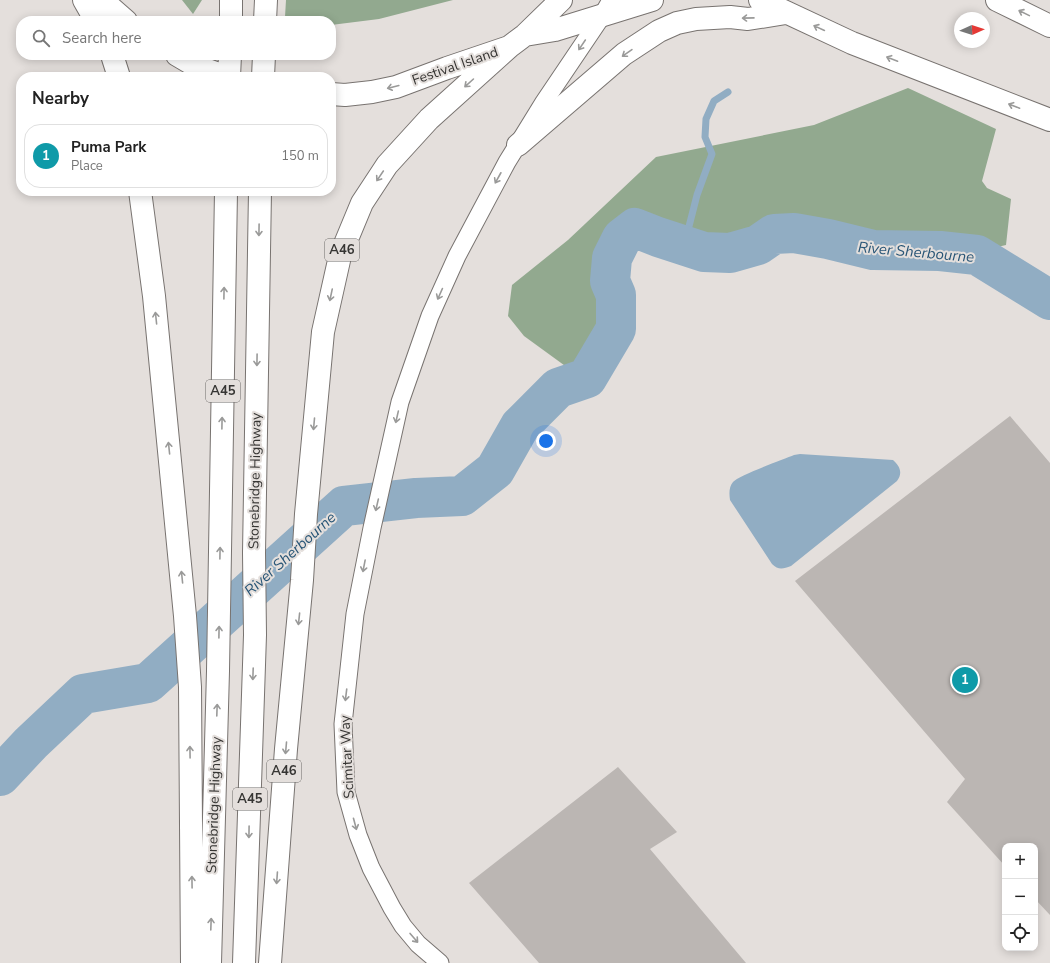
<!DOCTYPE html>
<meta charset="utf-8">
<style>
body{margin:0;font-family:"Nunito Sans",sans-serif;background:#f2f2f2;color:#222}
.controls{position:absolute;right:12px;bottom:12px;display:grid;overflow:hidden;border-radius:8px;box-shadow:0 2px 10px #0003}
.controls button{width:36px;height:36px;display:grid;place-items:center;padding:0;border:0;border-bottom:1px solid #e0e0e0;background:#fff;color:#222;font:20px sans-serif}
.compass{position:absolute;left:954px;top:12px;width:36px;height:36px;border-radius:50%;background:#fff;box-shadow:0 2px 10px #0003;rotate:87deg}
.you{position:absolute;left:546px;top:441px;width:14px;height:14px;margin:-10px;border:3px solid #fff;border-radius:50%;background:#1a73e8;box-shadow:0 0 0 6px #1a73e833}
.badge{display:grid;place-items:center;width:26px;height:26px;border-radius:50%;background:#2563eb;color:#fff;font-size:13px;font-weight:700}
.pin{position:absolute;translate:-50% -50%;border:2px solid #fff;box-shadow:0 1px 4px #0006}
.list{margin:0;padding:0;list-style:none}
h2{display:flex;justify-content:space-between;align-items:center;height:52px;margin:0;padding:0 16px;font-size:17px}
h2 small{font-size:13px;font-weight:400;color:#767676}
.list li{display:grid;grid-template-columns:26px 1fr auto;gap:12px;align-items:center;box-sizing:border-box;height:64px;margin:0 8px 8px;padding:0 8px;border:1px solid #e0e0e0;border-radius:16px}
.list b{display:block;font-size:15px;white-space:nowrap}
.list p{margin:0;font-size:13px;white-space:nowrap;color:#767676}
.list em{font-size:13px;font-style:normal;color:#767676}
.icon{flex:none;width:22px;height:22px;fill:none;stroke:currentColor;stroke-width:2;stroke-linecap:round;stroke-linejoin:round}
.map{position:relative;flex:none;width:1050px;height:963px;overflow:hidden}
.search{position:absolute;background:#fff;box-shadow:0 2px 10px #0003;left:16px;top:16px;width:320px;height:44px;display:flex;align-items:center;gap:10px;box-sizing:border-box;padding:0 14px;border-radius:16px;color:#767676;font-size:15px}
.panel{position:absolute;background:#fff;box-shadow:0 2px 10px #0003;left:16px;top:72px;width:320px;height:124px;border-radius:16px}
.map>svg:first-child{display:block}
.forest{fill:#92a98f}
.water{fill:#91adc3}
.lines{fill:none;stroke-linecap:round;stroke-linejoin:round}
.stream{stroke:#91adc3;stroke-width:7}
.river{stroke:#91adc3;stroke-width:40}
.building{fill:#bbb6b3}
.street-casing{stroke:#787370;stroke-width:19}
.highway-casing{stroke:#787370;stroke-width:24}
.street{stroke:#fff;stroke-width:17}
.highway{stroke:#fff;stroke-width:22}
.oneway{stroke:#9a9a99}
.labels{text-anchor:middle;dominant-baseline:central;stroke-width:4;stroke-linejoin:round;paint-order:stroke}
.shield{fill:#e4dfdc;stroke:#6a6866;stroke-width:1}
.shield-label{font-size:13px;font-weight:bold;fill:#363533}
.street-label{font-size:14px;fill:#363533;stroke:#e4dfdc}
.water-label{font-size:15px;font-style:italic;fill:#285576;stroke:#e4dfdc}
</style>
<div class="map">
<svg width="1050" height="963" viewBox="0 0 1050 963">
<rect width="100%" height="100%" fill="#e4dfdc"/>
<path class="forest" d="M 182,0 L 202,0 L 193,14 Z
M 286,0 L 453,0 L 379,19 L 331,25 L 331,21 L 303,21 L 285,17 Z
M 908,88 L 996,129 L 982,181 L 987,188 L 1011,199 L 1006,245 L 984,250 L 935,239 L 889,238 L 848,235 L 799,219 L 770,221 L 745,241 L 719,247 L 695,239 L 676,226 L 658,217 L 638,212 L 621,221 L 607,236 L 597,267 L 607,292 L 604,326 L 583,368 L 568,368 L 524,336 L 508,316 L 512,285 L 568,240 L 656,157 L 814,125 Z"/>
<path class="water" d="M 800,454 L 893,460 C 900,466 903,473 897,481 L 791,566 C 783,569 778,570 772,564 L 730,500 C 729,493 729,487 733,482 C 738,476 784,459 794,455 Z"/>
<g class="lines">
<path class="stream" d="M 684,246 L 697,195 L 712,154 L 705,137 L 706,119 L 714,101 L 728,92"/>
<path class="river" d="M 0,776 L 31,743 L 83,694 L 148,683 L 344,506 L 416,498 L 462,496 L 495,470 L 520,426 L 558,388 L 587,378 L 616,329 L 616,295 L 610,281 L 612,258 L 622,238 L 635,228 L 658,237 L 704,252 L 730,253 L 758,245 L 774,234 L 794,233 L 828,239 L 873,250 L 940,251 L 977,255 L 1050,300"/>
</g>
<path class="building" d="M 1010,416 L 1050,463 L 1050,915 L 1035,899 L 1035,846 L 1005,846 L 1005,866 L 947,802 L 965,779 L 795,581 Z
M 618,767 L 677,832 L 650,849 L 746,963 L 539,963 L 469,883 Z"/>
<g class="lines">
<defs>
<path id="street" d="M 440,963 L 418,944 L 403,926 L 392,908 L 371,868 L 358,835 L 346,792 L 343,724 L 355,614 L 372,528 L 400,402 L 430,316 L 457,256 L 507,162 L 544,102 L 602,16 L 611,0"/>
<path id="highway" d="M 84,0 L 96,21
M 102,0 L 126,21
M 760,0 L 852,43 L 1050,120
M 997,0 L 1050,26
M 231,21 L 231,0
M 265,21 L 266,0
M 525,35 L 555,30 L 652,0
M 112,55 L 119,77
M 177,55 L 194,65 L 227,77
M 229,77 L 230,55
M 263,77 L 264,55
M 331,94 L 345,95 L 372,92 L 396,87 L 447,68 L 509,47 L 525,35 L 561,0
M 518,145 L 624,54 L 659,31 L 677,23 L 696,19 L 730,17 L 748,19 L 786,13
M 140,191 L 154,296 L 185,616 L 190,687 L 192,963
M 210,963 L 218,671 L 226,191
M 244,963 L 255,635 L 254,553 L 260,191
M 270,963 L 286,749 L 302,580 L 306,514 L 323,332 L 340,256 L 362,203 L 387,165 L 429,119 L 509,47"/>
</defs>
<use href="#street" class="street-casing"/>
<use href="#highway" class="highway-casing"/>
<use href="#street" class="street"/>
<use href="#highway" class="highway"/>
</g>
<defs><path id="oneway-shaft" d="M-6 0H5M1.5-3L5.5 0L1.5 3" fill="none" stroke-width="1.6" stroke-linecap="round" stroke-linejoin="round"/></defs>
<g class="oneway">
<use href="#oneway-shaft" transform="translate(1024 13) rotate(-154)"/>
<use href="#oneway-shaft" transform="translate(748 18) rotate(179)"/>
<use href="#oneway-shaft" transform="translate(819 28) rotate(-155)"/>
<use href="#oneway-shaft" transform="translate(582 45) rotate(124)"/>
<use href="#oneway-shaft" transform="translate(627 53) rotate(145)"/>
<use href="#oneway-shaft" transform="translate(892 59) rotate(-159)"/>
<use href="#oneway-shaft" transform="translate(469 83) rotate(138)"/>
<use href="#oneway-shaft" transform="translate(393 87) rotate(166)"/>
<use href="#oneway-shaft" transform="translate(1014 106) rotate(-159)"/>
<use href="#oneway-shaft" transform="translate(380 176) rotate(124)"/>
<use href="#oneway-shaft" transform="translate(498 178) rotate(119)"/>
<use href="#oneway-shaft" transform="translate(259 230) rotate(91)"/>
<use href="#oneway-shaft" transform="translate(224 293) rotate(-89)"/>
<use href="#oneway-shaft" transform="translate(440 294) rotate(114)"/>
<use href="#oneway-shaft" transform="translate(331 295) rotate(102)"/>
<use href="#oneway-shaft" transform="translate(156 318) rotate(-96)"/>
<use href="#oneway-shaft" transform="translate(257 360) rotate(91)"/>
<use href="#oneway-shaft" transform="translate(397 417) rotate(103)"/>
<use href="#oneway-shaft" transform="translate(222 423) rotate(-89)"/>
<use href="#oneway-shaft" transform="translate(314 424) rotate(95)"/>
<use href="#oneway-shaft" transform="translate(169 448) rotate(-96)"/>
<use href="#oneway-shaft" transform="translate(377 505) rotate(103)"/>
<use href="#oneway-shaft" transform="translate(220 553) rotate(-89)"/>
<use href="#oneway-shaft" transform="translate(364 566) rotate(101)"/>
<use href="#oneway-shaft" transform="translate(182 577) rotate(-96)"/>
<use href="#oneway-shaft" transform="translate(299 619) rotate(96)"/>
<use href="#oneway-shaft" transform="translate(219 632) rotate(-89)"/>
<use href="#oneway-shaft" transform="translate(253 674) rotate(92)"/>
<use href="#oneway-shaft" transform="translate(346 695) rotate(97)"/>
<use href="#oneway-shaft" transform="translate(217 710) rotate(-88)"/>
<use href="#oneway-shaft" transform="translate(286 748) rotate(95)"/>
<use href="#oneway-shaft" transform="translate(190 752) rotate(-91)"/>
<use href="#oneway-shaft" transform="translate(355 824) rotate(75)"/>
<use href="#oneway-shaft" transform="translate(249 832) rotate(91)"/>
<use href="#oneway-shaft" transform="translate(277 878) rotate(94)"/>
<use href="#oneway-shaft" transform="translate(192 882) rotate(-91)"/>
<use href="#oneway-shaft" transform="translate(211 924) rotate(-88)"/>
<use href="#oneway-shaft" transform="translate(414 938) rotate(49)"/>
</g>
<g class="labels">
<g class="shield">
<rect x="325" y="239" width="34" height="22" rx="3"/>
<rect x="206" y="380" width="34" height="22" rx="3"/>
<rect x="267" y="760" width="34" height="22" rx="3"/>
<rect x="233" y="788" width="34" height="22" rx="3"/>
</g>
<g class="shield-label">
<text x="342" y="250">A46</text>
<text x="223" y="391">A45</text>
<text x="284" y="771">A46</text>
<text x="250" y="799">A45</text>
</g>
<g class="street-label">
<text transform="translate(455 66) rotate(-19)">Festival Island</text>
<text transform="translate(255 481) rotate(-89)">Stonebridge Highway</text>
<text transform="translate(347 757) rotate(-93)">Scimitar Way</text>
<text transform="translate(214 805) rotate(-88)">Stonebridge Highway</text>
</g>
<g class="water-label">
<text transform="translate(916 252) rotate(5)">River Sherbourne</text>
<text transform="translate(290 554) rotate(-42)">River Sherbourne</text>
</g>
</g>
</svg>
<div class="controls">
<button>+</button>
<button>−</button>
<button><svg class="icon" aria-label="locate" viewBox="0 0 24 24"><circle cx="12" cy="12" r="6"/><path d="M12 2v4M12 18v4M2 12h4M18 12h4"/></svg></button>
</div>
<svg class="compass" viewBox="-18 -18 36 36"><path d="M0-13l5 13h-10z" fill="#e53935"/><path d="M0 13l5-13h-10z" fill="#767676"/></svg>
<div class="you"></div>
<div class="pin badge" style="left:965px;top:680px;background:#0f9aa8">1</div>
<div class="search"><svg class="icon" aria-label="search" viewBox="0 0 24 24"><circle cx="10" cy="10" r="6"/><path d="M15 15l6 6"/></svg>Search here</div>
<section class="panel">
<h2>Nearby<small></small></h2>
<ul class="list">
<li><span class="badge" style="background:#0f9aa8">1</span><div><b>Puma Park</b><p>Place</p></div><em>150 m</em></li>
</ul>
</section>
</div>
